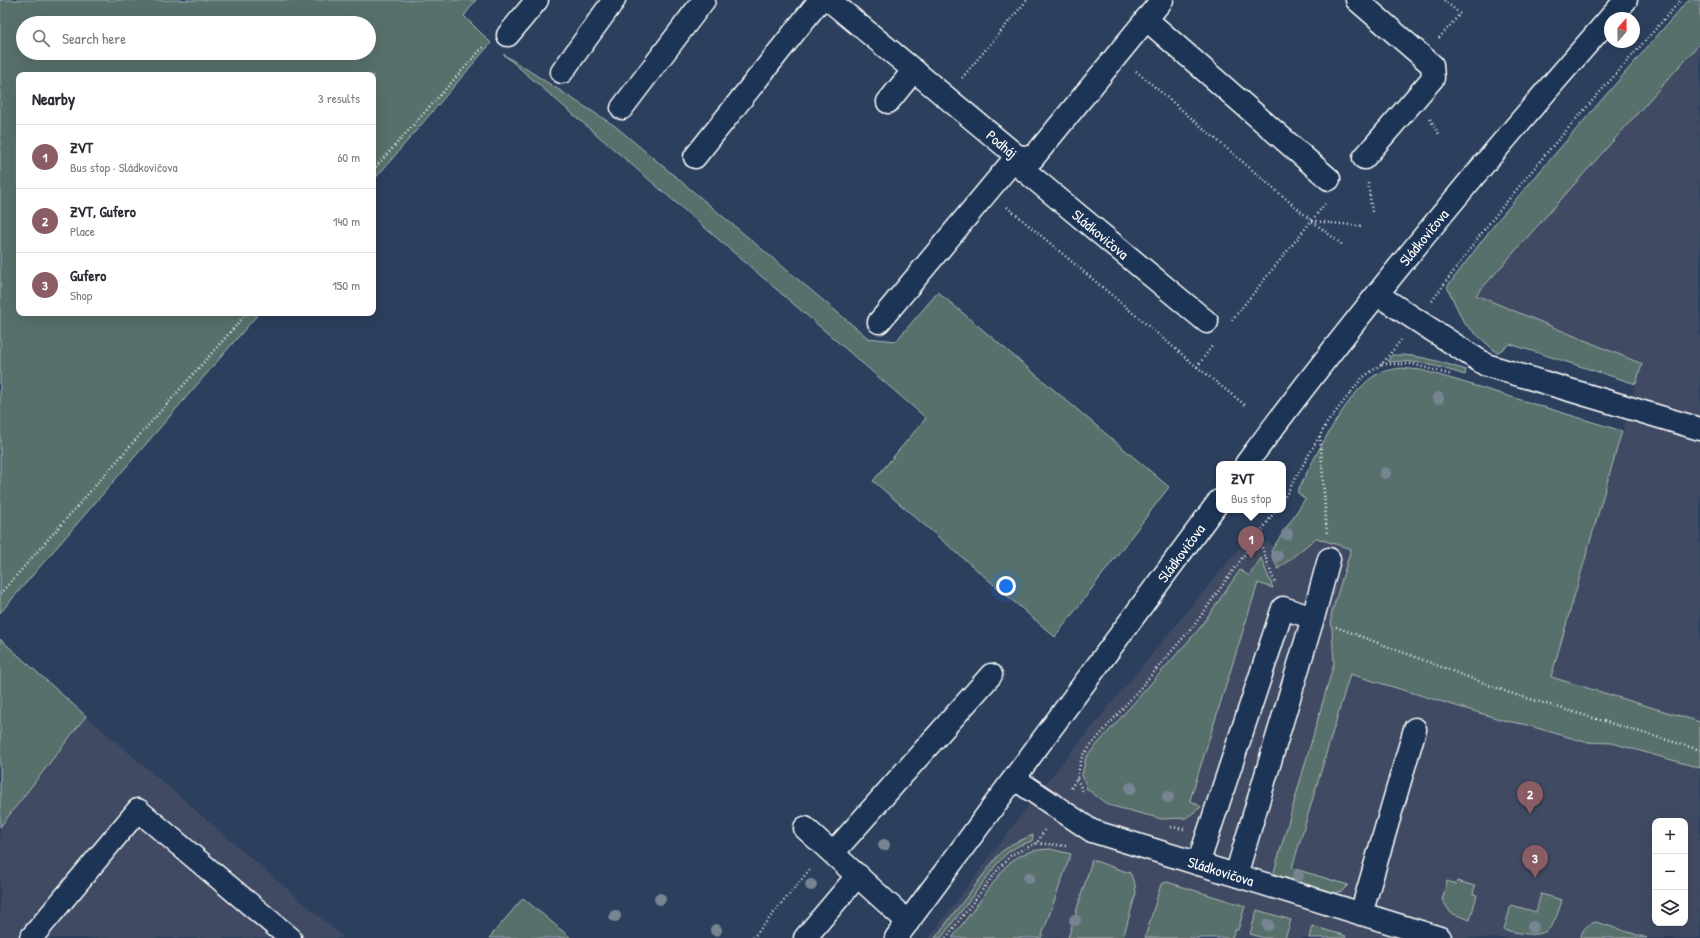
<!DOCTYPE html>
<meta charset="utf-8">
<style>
body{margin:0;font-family:"Patrick Hand",sans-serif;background:#f7f7f7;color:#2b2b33}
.controls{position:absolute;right:12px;bottom:12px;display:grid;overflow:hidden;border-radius:8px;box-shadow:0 4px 16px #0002}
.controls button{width:36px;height:36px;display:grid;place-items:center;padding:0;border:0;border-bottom:1px solid #e1e1e2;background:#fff;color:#2b2b33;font:20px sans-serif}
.compass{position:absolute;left:1604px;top:12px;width:36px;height:36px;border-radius:50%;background:#fff;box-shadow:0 4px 16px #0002;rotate:20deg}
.you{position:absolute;left:1006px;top:586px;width:14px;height:14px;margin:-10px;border:3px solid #fff;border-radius:50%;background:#1a73e8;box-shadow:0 0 0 6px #1a73e833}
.badge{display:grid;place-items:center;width:26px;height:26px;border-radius:50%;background:#8a5d65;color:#fff;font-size:13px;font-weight:700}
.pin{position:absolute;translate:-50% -33px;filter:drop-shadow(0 1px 2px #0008)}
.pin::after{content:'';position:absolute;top:21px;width:14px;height:12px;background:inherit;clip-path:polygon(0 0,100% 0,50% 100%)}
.popup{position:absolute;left:1216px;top:461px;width:70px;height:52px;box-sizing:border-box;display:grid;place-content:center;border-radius:8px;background:#fff;filter:drop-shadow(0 1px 3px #0005);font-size:13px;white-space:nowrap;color:#7c7c81}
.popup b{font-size:15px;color:#2b2b33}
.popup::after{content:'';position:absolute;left:50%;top:100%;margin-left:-8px;border:8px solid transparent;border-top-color:#fff}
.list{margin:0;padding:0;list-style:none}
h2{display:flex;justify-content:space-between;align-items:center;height:52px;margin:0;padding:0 16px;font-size:17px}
h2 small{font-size:13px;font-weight:400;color:#7c7c81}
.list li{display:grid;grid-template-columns:26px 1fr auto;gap:12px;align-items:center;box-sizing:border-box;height:64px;padding:0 16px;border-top:1px solid #e1e1e2}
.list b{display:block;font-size:15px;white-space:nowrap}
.list p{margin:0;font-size:13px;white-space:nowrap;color:#7c7c81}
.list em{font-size:13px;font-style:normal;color:#7c7c81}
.icon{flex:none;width:22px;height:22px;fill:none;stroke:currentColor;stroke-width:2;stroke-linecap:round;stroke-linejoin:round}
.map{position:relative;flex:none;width:1700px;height:938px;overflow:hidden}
.search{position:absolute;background:#fff;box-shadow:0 4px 16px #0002;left:16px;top:16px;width:360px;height:44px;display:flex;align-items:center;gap:10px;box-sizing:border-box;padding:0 14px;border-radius:22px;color:#7c7c81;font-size:15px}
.panel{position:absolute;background:#fff;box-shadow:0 4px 16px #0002;left:16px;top:72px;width:360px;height:244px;border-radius:8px}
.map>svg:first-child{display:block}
.built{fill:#3f4b64;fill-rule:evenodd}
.green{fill:#58706c;stroke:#acb8b6;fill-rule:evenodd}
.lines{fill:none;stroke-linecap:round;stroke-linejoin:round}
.minor-casing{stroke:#fff;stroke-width:25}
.major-casing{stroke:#fff;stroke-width:25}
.path{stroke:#fff;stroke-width:2.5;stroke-dasharray:1 3;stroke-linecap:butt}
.minor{stroke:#1d3557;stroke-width:22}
.major{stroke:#1d3557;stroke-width:22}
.tree{fill:#778592}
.labels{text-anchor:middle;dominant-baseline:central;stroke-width:3;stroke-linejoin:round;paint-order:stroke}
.street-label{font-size:15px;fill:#fff;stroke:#1d3557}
</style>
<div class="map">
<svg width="1700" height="938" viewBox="0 0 1700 938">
<rect width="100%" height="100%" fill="#2c3f5d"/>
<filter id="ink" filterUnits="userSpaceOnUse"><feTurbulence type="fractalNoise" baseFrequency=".025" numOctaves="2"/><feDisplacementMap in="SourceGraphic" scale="8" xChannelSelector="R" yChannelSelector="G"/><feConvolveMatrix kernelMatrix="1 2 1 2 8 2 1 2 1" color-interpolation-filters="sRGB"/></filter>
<g filter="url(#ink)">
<path class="built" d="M 1700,43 L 1700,938 L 929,938 L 1037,794 L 1250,535 L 1290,552 L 1315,531 L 1360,544 L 1551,677 L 1642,364 L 1476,295 ZM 1655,821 L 1685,821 L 1685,923 L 1655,923 Z
M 86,716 L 344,938 L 0,938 L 0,827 Z"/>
<path class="green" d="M 0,0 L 476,0 L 464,16 L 491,43 L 373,181 L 373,75 L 19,75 L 19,313 L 259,313 L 0,613 ZM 23,23 L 369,23 L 369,53 L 23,53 Z
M 1688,0 L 1700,0 L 1700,43 L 1476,295 L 1642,364 L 1636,384 L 1510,344 L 1497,353 L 1464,323 L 1447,287 L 1497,221 Z
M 503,54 L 615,126 L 868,338 L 896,341 L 938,292 L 1169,487 L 1055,637 L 873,481 L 926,418 Z
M 1392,355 C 1418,354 1441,362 1466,370 L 1465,375 C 1439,367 1416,359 1389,362 L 1388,360 Z
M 1401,368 L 1421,370 L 1456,380 L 1622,431 L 1551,677 L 1700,722 L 1700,768 L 1612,743 L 1585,742 L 1523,724 L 1506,721 L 1350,674 L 1292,868 L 1348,885 L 1342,891 L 1333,893 L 1276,876 L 1274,872 L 1334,663 L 1331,615 L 1351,549 L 1316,538 L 1278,569 L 1271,551 L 1305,499 L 1297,492 C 1313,461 1350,383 1382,372 C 1388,370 1395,369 1401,368 Z
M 1261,558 L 1273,588 L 1258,583 L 1190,800 L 1201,807 L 1186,818 L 1162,819 L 1108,805 L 1087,789 L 1082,775 L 1086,757 L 1199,629 L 1240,570 L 1249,576 Z
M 0,639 L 86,716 L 0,827 Z
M 1033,835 L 1032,841 L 1018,846 L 1008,852 L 997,864 L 941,938 L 935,938 L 1000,853 L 1012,844 Z
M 1050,849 L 1071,854 L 1041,938 L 952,938 L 1006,866 C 1021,853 1030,850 1050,849 Z
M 1092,860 L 1130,873 L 1135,885 L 1136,893 L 1123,938 L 1068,938 Z
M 1447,881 L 1456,884 L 1457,881 L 1475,886 L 1473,894 L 1477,895 L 1470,920 L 1451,913 L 1442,900 Z
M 1167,882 L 1245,906 L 1238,930 L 1235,930 L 1232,938 L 1145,938 L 1161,884 Z
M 1541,894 L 1562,900 C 1551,938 1544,938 1504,930 L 1511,905 L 1536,912 Z
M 523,898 L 571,938 L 489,938 Z
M 1257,910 L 1291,920 L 1285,938 L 1264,938 L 1250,934 Z
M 1596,922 L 1647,938 L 1580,938 C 1583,929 1586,925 1596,922 Z
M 1312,926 L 1346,936 L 1345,938 L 1309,938 Z"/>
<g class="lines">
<defs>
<g id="minor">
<path id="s1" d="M 829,0 L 1017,156 L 1033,158 L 1162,0"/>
<path d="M 1357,0 L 1432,65 L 1433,78 L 1364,158"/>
<path d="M 1146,19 L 1329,179"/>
<path d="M 508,35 L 537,0"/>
<path d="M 562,72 L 614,0"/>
<path d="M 888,102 L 914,70"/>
<path d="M 622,108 L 704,0"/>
<path d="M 695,157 L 820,0"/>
<path id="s2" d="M 1013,161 L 1207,322"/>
<path d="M 1378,295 L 1486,365 L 1700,429"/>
<path d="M 879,322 L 1017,156"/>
<path d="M 1313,618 L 1329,559"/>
<path id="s3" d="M 1015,779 L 1092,831 L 1440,938"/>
<path d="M 805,828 L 908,922"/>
<path d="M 833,853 L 991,675"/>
<path d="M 1198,864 L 1283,608 L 1313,618 L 1236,875"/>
<path d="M 1361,914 L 1415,729"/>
<path d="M 31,938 L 138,810 L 290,938"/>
<path d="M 805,938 L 858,875"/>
</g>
<g id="major">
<path d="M 1610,18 L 1626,0"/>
<path id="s4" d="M 1246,464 C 1360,310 1483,162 1610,18"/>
<path id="s5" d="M 896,938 L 1219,501"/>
</g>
</defs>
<use href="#minor" class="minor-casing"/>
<use href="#major" class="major-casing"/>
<path class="path" d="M 1439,38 L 1460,14 L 1444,0
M 1136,71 L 1312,221 L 1344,246
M 962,78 L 1027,0
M 1430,119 L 1439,134
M 373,170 L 485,45
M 1368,183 L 1372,212
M 1007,207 L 1197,367 L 1245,405
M 1312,221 L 1361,226
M 1432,301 L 1486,227 L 1549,150 L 1681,0
M 1232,320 L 1325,204
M 1382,364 L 1412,364 L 1452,375
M 1197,367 L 1212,346
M 1320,436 L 1327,535
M 1283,500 L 1327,423 L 1362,378 L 1382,364 L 1401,340
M 1258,536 L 1275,584
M 0,594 L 247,313
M 1336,627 L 1510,693 L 1700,750
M 1077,779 L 1084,794
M 1071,788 L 1077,778 L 1082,756 L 1195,624 L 1276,510
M 1171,827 L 1184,829
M 1037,843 L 1067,846
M 753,938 L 811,868
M 946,938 L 995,873 L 1011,855 L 1037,843 L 1045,829"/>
<use href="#minor" class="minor"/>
<use href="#major" class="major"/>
</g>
<g class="tree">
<circle cx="1438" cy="398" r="6"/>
<circle cx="1385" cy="473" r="6"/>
<circle cx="1287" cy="534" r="6"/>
<circle cx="1277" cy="556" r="6"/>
<circle cx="1131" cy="788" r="6"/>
<circle cx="1168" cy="797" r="6"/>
<circle cx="884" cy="845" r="6"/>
<circle cx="1298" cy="876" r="6"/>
<circle cx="1029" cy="878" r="6"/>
<circle cx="811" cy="885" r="6"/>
<circle cx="660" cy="899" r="6"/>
<circle cx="615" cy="916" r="6"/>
<circle cx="1075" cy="920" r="6"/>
<circle cx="1268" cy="925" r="6"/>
<circle cx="1533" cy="927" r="6"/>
<circle cx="716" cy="930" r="6"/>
</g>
</g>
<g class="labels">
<g class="street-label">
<text stroke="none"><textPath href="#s1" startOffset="225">Podháj</textPath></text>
<text stroke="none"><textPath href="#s2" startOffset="114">Sládkovičova</textPath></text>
<text stroke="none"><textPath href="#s4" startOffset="288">Sládkovičova</textPath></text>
<text stroke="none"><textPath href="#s5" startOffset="479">Sládkovičova</textPath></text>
<text stroke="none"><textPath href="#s3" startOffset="228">Sládkovičova</textPath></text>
</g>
</g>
</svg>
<div class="controls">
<button>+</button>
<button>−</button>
<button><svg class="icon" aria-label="layers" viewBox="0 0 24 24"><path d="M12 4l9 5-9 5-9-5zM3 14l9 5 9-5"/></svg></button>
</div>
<svg class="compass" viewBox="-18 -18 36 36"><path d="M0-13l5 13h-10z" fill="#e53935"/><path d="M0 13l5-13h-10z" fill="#7c7c81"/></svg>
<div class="you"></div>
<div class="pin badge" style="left:1251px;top:559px">1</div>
<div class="popup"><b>ZVT</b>Bus stop</div>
<div class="pin badge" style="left:1530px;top:814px">2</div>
<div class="pin badge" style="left:1535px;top:878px">3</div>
<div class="search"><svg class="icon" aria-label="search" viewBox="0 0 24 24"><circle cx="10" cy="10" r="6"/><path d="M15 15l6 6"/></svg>Search here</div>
<section class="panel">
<h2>Nearby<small>3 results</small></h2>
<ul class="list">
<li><span class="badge">1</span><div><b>ZVT</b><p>Bus stop · Sládkovičova</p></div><em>60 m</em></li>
<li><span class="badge">2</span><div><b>ZVT, Gufero</b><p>Place</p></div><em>140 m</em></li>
<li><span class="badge">3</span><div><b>Gufero</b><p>Shop</p></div><em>150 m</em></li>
</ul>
</section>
</div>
